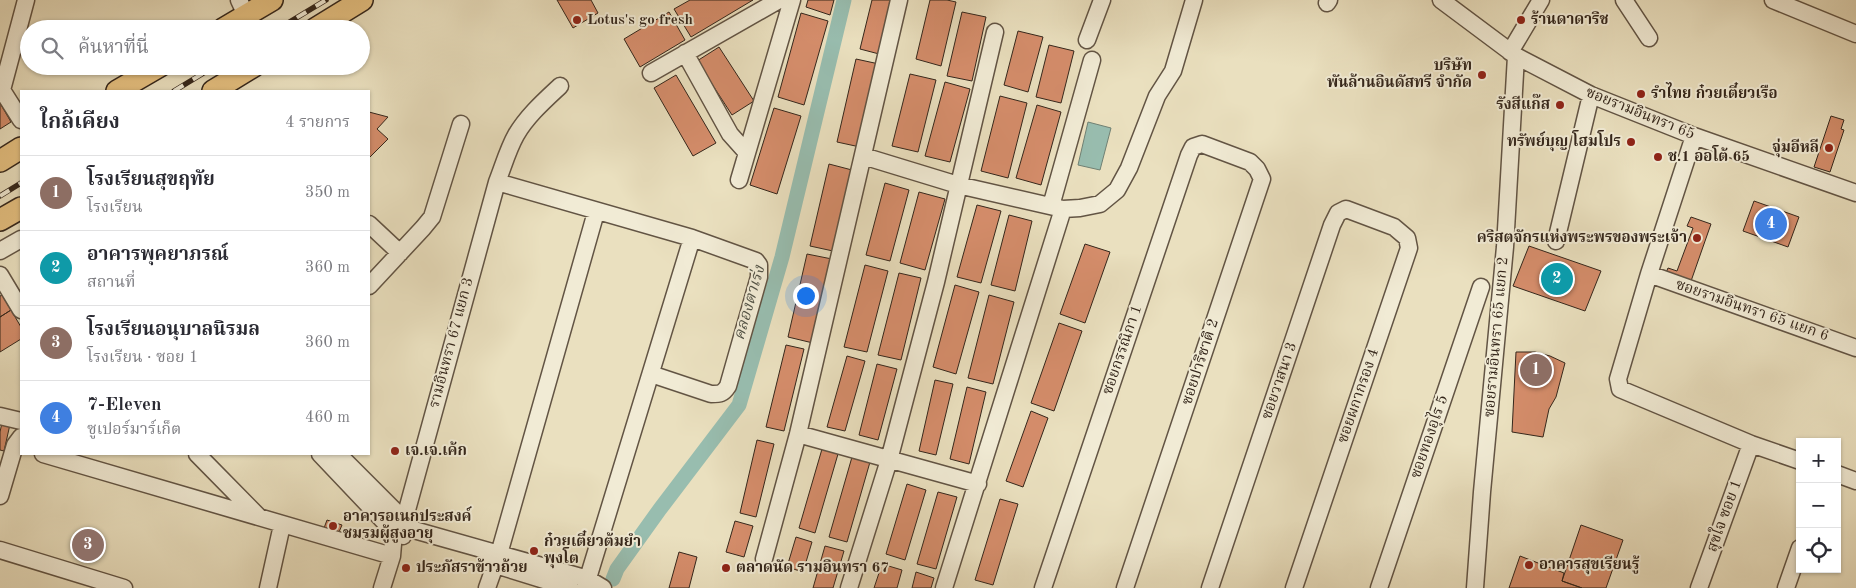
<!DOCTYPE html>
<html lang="th">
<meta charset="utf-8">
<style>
body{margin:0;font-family:"Old Standard TT","Noto Serif Thai",serif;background:#f2f2f3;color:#2b2b33}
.controls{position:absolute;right:15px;bottom:15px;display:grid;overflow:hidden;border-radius:0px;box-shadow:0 1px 4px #0004}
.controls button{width:45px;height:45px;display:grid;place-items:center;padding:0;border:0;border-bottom:1px solid #e1e1e2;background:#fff;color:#2b2b33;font:25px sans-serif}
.you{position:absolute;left:805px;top:295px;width:18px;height:18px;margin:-12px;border:4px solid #fff;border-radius:50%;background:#1a73e8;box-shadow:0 0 0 8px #1a73e833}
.badge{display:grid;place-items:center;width:32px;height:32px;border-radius:50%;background:#7c3aed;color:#fff;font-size:16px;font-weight:700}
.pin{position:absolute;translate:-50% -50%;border:2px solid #fff;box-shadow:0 1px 5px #0006}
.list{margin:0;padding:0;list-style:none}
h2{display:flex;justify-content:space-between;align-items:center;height:65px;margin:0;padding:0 20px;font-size:21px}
h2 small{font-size:16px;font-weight:400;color:#7c7c81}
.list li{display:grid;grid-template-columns:32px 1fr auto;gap:15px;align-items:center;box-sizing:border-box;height:75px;padding:0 20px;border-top:1px solid #e1e1e2}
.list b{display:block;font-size:19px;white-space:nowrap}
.list p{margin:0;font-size:16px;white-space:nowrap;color:#7c7c81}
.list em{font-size:16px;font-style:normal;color:#7c7c81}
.icon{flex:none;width:28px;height:28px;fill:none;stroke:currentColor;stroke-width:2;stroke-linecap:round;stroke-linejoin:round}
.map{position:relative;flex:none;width:1856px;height:588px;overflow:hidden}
.search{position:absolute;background:#fff;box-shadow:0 1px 4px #0004;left:20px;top:20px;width:350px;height:55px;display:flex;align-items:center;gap:12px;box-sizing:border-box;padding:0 18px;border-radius:28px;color:#7c7c81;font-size:19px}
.panel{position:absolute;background:#fff;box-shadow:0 1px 4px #0004;left:20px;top:90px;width:350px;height:365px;border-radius:0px}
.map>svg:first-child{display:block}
.water{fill:#98bdaf;stroke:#708174}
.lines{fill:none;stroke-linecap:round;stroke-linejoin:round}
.canal{stroke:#98bdaf;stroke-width:15}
.building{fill:#d58d6b;stroke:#34261b}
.minor-casing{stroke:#625444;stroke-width:19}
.major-casing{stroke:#34261b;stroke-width:24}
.minor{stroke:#f1ebd5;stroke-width:16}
.major{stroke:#e5c080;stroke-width:21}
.rail-casing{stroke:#34261b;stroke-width:5.5}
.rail{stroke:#f1ebd5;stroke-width:4;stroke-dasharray:11;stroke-linecap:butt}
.poi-dot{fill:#8f2418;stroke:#f1ebd5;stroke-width:2}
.labels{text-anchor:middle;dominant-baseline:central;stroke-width:4;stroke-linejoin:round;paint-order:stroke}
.poi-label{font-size:15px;font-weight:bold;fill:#34261b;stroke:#f1ebd5;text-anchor:start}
.street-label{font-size:15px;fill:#34261b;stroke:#f1ebd5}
.water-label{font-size:16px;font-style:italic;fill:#525347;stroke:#f1ebd5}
</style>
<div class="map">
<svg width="1856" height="588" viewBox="0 0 1856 588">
<rect width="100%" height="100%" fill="#eae0bf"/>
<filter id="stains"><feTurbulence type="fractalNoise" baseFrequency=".004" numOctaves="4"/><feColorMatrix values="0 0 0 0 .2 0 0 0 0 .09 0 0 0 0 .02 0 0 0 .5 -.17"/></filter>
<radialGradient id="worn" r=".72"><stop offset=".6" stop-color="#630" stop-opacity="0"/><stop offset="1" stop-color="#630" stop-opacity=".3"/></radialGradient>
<path class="water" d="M 1088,122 L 1111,128 L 1100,170 L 1078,165 Z"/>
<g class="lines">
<path class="canal" d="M 613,579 L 617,569 L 660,509 L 739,405 L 782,257 L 844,0"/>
</g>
<path class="building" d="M 557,0 L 591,0 L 598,13 L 573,28 Z
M 690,0 L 753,0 L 691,37 L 674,9 Z
M 808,0 L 834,0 L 830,15 L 806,7 Z
M 872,0 L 895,0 L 883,55 L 860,49 Z
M 930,0 L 947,0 L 956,2 L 941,66 L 916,59 Z
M 669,12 L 685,40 L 640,67 L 624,39 Z
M 962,12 L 986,17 L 972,81 L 947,76 Z
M 801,13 L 828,21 L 804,105 L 778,97 Z
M 1018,31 L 1043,37 L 1028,92 L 1004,85 Z
M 1049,45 L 1074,51 L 1061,103 L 1036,97 Z
M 719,47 L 754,101 L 732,115 L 697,61 Z
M 856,59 L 879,64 L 860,147 L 837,142 Z
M 910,74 L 936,80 L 918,152 L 892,146 Z
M 676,75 L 716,143 L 693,156 L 654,88 Z
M 945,82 L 970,89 L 950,162 L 925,156 Z
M 1000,96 L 1027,103 L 1008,178 L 981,171 Z
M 0,103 L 11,122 L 0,129 Z
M 1037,105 L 1061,112 L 1041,185 L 1016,178 Z
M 774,108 L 801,116 L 777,194 L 750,185 Z
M 369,112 L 388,117 L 377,129 L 388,139 L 369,158 Z
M 1831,116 L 1844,120 L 1841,129 L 1844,130 L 1830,172 L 1814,167 Z
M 829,164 L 852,170 L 833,251 L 810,246 Z
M 885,183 L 909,190 L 890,261 L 866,255 Z
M 919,192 L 945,199 L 925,270 L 900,263 Z
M 1754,201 L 1799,217 L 1788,247 L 1743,231 Z
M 977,205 L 1001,211 L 981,283 L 957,277 Z
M 1009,215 L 1032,221 L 1015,291 L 991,285 Z
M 1691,217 L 1711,224 L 1690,284 L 1665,275 L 1668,268 L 1677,271 L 1693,228 L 1687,226 Z
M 1085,244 L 1110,252 L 1085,323 L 1060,314 Z
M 1529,246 L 1601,271 L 1585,311 L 1513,286 Z
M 807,254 L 832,259 L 813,343 L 788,337 Z
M 865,265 L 888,271 L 867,352 L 844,347 Z
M 899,273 L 921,278 L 901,360 L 878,355 Z
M 955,285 L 979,292 L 956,374 L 933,367 Z
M 2,295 L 11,310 L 0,317 L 0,296 Z
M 989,295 L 1014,302 L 993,384 L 968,378 Z
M 11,310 L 21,327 L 21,339 L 0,352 L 0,317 Z
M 1059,323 L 1082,331 L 1054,411 L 1031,403 Z
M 786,345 L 804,349 L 784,431 L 766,427 Z
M 1516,352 L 1535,352 L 1550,356 L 1565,363 L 1556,397 L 1549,409 L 1543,437 L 1512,432 Z
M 847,356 L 865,361 L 845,431 L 827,427 Z
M 877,364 L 897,369 L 878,440 L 859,435 Z
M 935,380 L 953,384 L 936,455 L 919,451 Z
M 967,387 L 986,392 L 969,464 L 950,459 Z
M 1031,411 L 1048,418 L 1023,487 L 1006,481 Z
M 3,418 L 11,420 L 4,451 L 0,450 L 0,432 Z
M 757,440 L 774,444 L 756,517 L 740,513 Z
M 822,449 L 838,454 L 815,533 L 799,528 Z
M 852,457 L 870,462 L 847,542 L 829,537 Z
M 907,484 L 926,490 L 905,560 L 886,554 Z
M 938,492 L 957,497 L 936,569 L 917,564 Z
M 1000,499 L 1018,504 L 993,585 L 975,580 Z
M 327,520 L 342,525 L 339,532 L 324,528 Z
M 735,521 L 753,526 L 744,557 L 726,552 Z
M 1581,525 L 1623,540 L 1606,588 L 1582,588 L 1562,581 Z
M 796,537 L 812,542 L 803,572 L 787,567 Z
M 825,546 L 844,551 L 833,588 L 813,588 Z
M 679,552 L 697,557 L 689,588 L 669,588 Z
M 1520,556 L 1564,573 L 1562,581 L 1582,588 L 1509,588 Z
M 882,564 L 902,570 L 897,588 L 874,588 Z
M 916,572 L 934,578 L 931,588 L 912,588 Z"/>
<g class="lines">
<defs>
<path id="minor" d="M 239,0 L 246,15
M 1441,0 L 1516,56 L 1591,95 L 1694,136 L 1856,193
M 1624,0 L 1649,38
M 1773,0 L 1856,34
M 1327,3 L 1329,0
M 1087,40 L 1102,0
M 1510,52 L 1541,0
M 685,53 L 730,134 L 747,153
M 651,73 L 779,0
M 21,120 L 2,90 L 26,0
M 1694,136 L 1649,274 L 1618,379 L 1620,389 L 1751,444 L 1800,461
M 863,156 L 958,185 L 1063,209
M 739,180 L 792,0
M 497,182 L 692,238 L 756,261 L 759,265 L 759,277 L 728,386 C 723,394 720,394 711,394 L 651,374
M 1051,206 L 1092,60
M 369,224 L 400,253
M 1556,241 L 1591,95
M 0,251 L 21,239
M 1649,274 L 1856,348
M 0,275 L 21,310
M 369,286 L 423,228 L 432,217 L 461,124
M 0,416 L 21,421
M 798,434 L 978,484
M 43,454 L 392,556
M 197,454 L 259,517
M 320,454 L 394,532 L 403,536
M 338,454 L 414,530 L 588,579 L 603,588
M 1837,474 L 1856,481
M 0,496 L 15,445 L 21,437
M 394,532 L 404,521 L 497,182 C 503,167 508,149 516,135 C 527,116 544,101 560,86
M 0,550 L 124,588
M 764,559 L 798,434 L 899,0
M 486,562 L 570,588
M 268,588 L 282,525
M 382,588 L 392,556 L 394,532
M 487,588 L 499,554 L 596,212
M 585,588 L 692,238
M 849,588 L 889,460 L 936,282 L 995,32
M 944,588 L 1063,209 L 1080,208 L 1100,204 L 1117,190 L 1129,168 L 1157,96 L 1173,71 L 1194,0
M 1043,588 L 1189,155 L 1193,147 L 1202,144 L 1250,162 L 1257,169 L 1262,179 L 1125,588
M 1210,588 L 1332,225 L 1338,213 L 1346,209 L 1394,227 L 1407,238 L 1409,248 L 1294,588
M 1379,588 L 1481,287
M 1475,588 L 1482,492 L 1505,247 L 1516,56
M 1699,588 L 1751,444
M 1786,588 L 1800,548"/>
<path id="major" d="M 223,29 L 272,0
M 315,29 L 362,0
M 117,91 L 160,66
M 213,91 L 254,66
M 0,161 L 21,148
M 0,220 L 21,208"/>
</defs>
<use href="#minor" class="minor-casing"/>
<use href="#major" class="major-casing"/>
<use href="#minor" class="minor"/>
<use href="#major" class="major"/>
<defs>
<path id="rail" d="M 278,29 L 326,0
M 174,91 L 215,66
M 0,196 L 21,183"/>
</defs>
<use href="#rail" class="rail-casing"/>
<use href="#rail" class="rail"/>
</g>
<g class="poi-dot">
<circle cx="577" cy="20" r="5"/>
<circle cx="1521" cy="20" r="5"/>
<circle cx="1482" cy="75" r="5"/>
<circle cx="1641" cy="94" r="5"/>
<circle cx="1560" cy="105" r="5"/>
<circle cx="1631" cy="142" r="5"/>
<circle cx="1829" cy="148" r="5"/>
<circle cx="1658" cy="157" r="5"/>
<circle cx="1697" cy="238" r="5"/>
<circle cx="395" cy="451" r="5"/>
<circle cx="333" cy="526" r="5"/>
<circle cx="534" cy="551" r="5"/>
<circle cx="1529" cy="565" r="5"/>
<circle cx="406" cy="568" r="5"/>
<circle cx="726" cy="568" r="5"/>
</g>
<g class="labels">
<g class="poi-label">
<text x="587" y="20">Lotus's go fresh</text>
<text x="1531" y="20">ร้านดาดาริช</text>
<text x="1472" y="66" text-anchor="end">บริษัท<tspan x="1472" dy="17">พันล้านอินดัสทรี จำกัด</tspan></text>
<text x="1651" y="94">รำไทย ก๋วยเตี๋ยวเรือ</text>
<text x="1550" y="105" text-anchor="end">รังสีแก๊ส</text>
<text x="1621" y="142" text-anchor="end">ทรัพย์บุญ โฮมโปร</text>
<text x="1819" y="148" text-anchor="end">จุ่มอีหลี</text>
<text x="1668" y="157">ช.1 ออโต้ 65</text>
<text x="1687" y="238" text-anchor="end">คริสตจักรแห่งพระพรของพระเจ้า</text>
<text x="405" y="451">เจ.เจ.เค้ก</text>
<text x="343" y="517">อาคารอเนกประสงค์<tspan x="343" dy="17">ชมรมผู้สูงอายุ</tspan></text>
<text x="544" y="542">ก๋วยเตี๋ยวต้มยำ<tspan x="544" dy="17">พุงโต</tspan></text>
<text x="1539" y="565">อาคารสุขเรียนรู้</text>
<text x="416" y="568">ประภัสราข้าวถ้วย</text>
<text x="736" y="568">ตลาดนัด รามอินทรา 67</text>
</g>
<g class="street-label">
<text transform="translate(1640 114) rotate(22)">ซอยรามอินทรา 65</text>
<text transform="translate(1752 311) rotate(19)">ซอยรามอินทรา 65 แยก 6</text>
<text transform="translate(1497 337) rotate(-85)">ซอยรามอินทรา 65 แยก 2</text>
<text transform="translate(452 343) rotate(-75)">รามอินทรา 67 แยก 3</text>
<text transform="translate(1123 350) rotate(-71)">ซอยกรรณิกา 1</text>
<text transform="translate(1201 362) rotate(-72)">ซอยปาริชาติ 2</text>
<text transform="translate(1280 381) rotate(-71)">ซอยวาสนา 3</text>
<text transform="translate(1359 396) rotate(-71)">ซอยผกากรอง 4</text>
<text transform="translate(1430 437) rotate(-71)">ซอยทองอุไร 5</text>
<text transform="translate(1725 516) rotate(-70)">สุขใจ ซอย 1</text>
</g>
<g class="water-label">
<text transform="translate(750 303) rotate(-74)">คลองตาเร่ง</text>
</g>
</g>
<rect width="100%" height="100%" filter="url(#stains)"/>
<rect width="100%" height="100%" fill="url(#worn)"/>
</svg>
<div class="controls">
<button>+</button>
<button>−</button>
<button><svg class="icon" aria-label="locate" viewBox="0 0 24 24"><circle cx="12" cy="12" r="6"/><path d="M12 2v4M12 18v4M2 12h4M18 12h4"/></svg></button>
</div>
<div class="you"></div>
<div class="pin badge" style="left:1536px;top:370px;background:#8d6e63">1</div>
<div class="pin badge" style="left:1557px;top:279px;background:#0f9aa8">2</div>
<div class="pin badge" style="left:88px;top:545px;background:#8d6e63">3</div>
<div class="pin badge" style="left:1771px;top:224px;background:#3f7fe0">4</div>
<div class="search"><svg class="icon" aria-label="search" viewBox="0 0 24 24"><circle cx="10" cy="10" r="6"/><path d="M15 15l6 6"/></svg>ค้นหาที่นี่</div>
<section class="panel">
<h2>ใกล้เคียง<small>4 รายการ</small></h2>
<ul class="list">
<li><span class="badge" style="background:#8d6e63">1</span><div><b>โรงเรียนสุขฤทัย</b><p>โรงเรียน</p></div><em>350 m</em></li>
<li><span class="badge" style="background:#0f9aa8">2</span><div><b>อาคารพุคยาภรณ์</b><p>สถานที่</p></div><em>360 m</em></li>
<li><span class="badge" style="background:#8d6e63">3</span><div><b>โรงเรียนอนุบาลนิรมล</b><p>โรงเรียน · ซอย 1</p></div><em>360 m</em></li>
<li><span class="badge" style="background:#3f7fe0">4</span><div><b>7-Eleven</b><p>ซูเปอร์มาร์เก็ต</p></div><em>460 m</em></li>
</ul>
</section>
</div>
